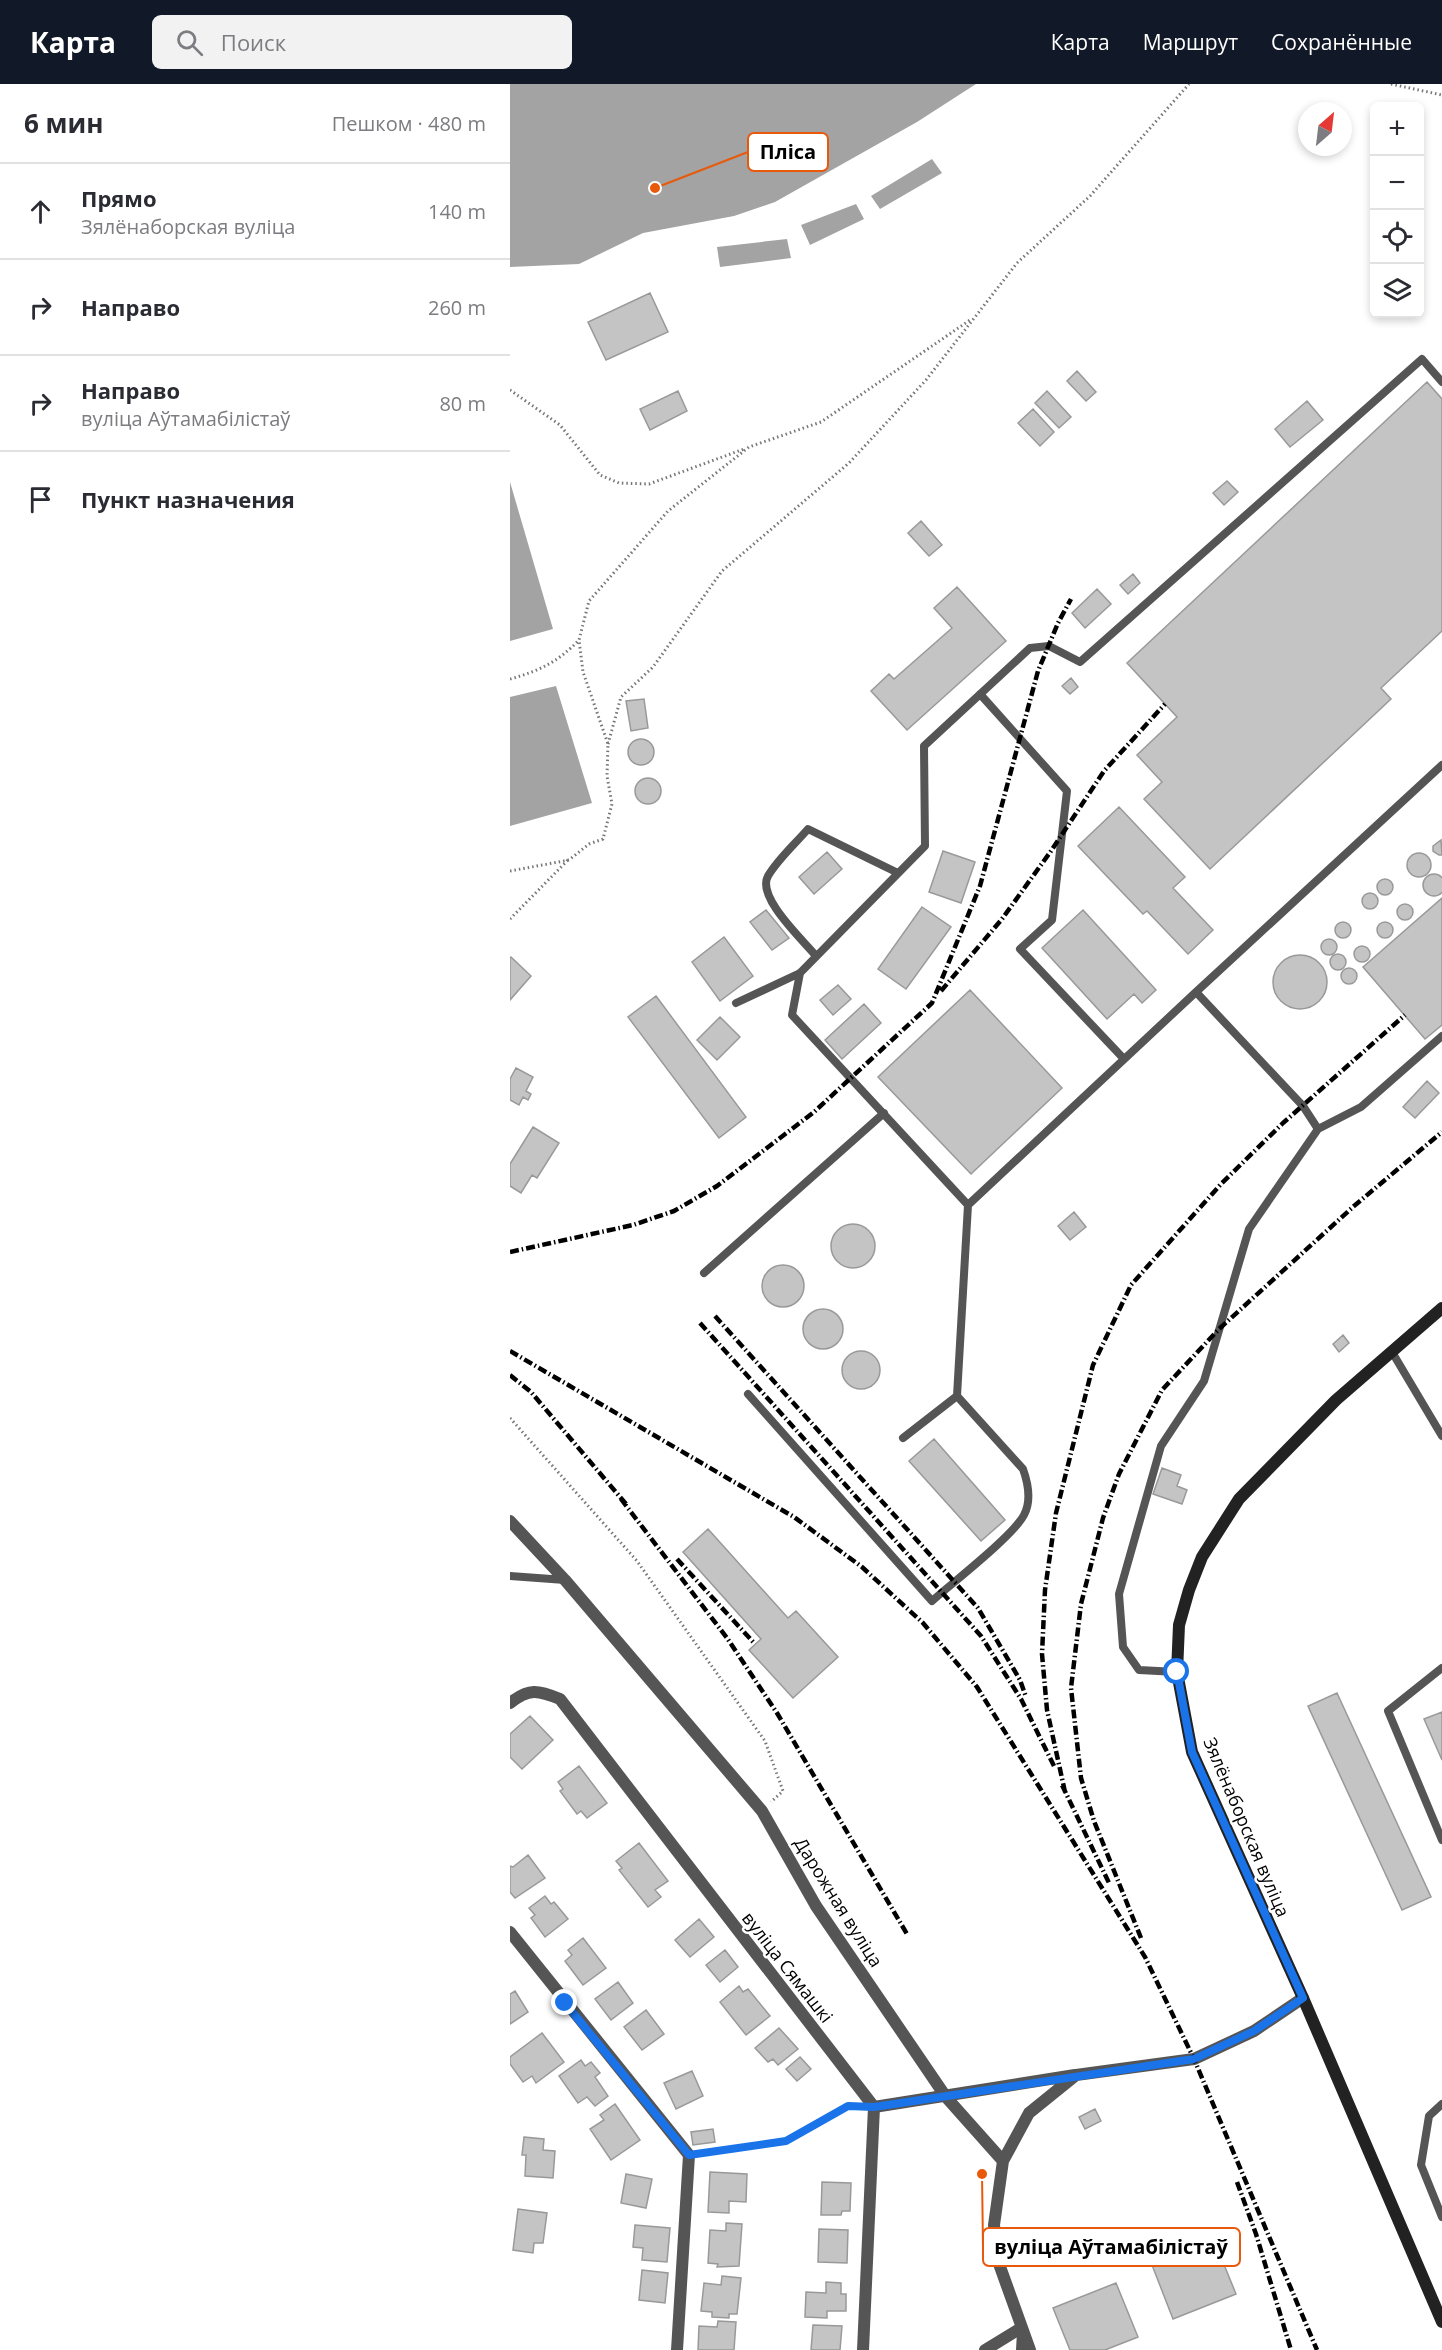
<!DOCTYPE html>
<html lang="ru">
<meta charset="utf-8">
<style>
body{margin:0;font-family:"Open Sans",sans-serif;background:#f2f2f3;color:#2b2b33}
.controls{position:absolute;right:18px;top:18px;display:grid;overflow:hidden;border-radius:9px;box-shadow:0 3px 9px #0003}
.controls button{width:54px;height:54px;display:grid;place-items:center;padding:0;border:0;border-bottom:2px solid #e1e1e2;background:#fff;color:#2b2b33;font:30px sans-serif}
.compass{position:absolute;left:788px;top:18px;width:54px;height:54px;border-radius:50%;background:#fff;box-shadow:0 3px 9px #0003;rotate:28deg}
.stop{position:absolute;width:18px;height:18px;margin:-14px;border:4px solid #1a73e8;border-radius:50%;background:#fff}
.stop.end{background:#1a73e8;border-color:#fff;box-shadow:0 2px 6px #0008}
.list{margin:0;padding:0;list-style:none}
h2{display:flex;justify-content:space-between;align-items:center;height:78px;margin:0;padding:0 24px;font-size:26px}
h2 small{font-size:20px;font-weight:400;color:#7c7c81}
.list li{display:grid;grid-template-columns:39px 1fr auto;gap:18px;align-items:center;box-sizing:border-box;height:96px;padding:0 24px;border-top:2px solid #e1e1e2}
.list b{display:block;font-size:22px;white-space:nowrap}
.list p{margin:0;font-size:20px;white-space:nowrap;color:#7c7c81}
.list em{font-size:20px;font-style:normal;color:#7c7c81}
.icon{flex:none;width:33px;height:33px;fill:none;stroke:currentColor;stroke-width:2;stroke-linecap:round;stroke-linejoin:round}
.map{position:relative;flex:none;width:932px;height:2266px;overflow:hidden}
header{display:flex;align-items:center;gap:36px;box-sizing:border-box;height:84px;padding:0 30px;background:#111827;color:#fff}
header strong{font-size:28px}
nav{display:flex;gap:33px;margin-inline-start:auto;font-size:21px}
.search{width:420px;height:54px;background:#f2f2f3;display:flex;align-items:center;gap:15px;box-sizing:border-box;padding:0 21px;border-radius:9px;color:#7c7c81;font-size:22px}
main{display:flex}
aside{flex:1;background:#fff}
.map>svg:first-child{display:block}
.water{fill:#a3a3a3}
.building{fill:#c4c4c4;stroke:#999;stroke-width:1.5}
.lines{fill:none;stroke-linecap:round;stroke-linejoin:round}
.path{stroke:#777;stroke-width:3;stroke-dasharray:1.5 3;stroke-linecap:butt}
.lane{stroke:#555;stroke-width:8}
.street{stroke:#555;stroke-width:12}
.secondary{stroke:#222;stroke-width:12}
.rail{stroke:#000;stroke-width:4.5;stroke-dasharray:9 3 1.5 3;stroke-linecap:butt}
.route{stroke:#1a73e8;stroke-width:8}
.labels{text-anchor:middle;dominant-baseline:central;stroke-width:5;stroke-linejoin:round;paint-order:stroke}
.street-label{font-size:18px;fill:#000;stroke:#fff}
.leader{fill:none;stroke:#e8590c;stroke-width:2}
.callout-dot{fill:#e8590c;stroke:#fff;stroke-width:2}
.callout{fill:#fff;stroke:#e8590c;stroke-width:2}
.callout-label{font-size:20px;text-anchor:middle;font-weight:bold;fill:#000}
</style>
<header>
<strong>Карта</strong>
<div class="search"><svg class="icon" aria-label="search" viewBox="0 0 24 24"><circle cx="10" cy="10" r="6"/><path d="M15 15l6 6"/></svg>Поиск</div>
<nav><a>Карта</a><a>Маршрут</a><a>Сохранённые</a></nav>
</header>
<main>
<aside>
<h2>6 мин<small>Пешком · 480 m</small></h2>
<ul class="list">
<li><svg class="icon" aria-label="ahead" viewBox="0 0 24 24"><path d="M12 20V5M6 11l6-6 6 6"/></svg><div><b>Прямо</b><p>Зялёнаборская вуліца</p></div><em>140 m</em></li>
<li><svg class="icon" aria-label="right" viewBox="0 0 24 24"><path d="M7 20v-9h11M14 6l5 5-5 5"/></svg><div><b>Направо</b></div><em>260 m</em></li>
<li><svg class="icon" aria-label="right" viewBox="0 0 24 24"><path d="M7 20v-9h11M14 6l5 5-5 5"/></svg><div><b>Направо</b><p>вуліца Аўтамабілістаў</p></div><em>80 m</em></li>
<li><svg class="icon" aria-label="arrive" viewBox="0 0 24 24"><path d="M6 21V4h12l-3 4 3 4H6"/></svg><div><b>Пункт назначения</b></div></li>
</ul>
</aside>
<div class="map">
<svg width="932" height="2266" viewBox="0 0 932 2266">
<rect width="100%" height="100%" fill="#fff"/>
<path class="water" d="M 0,0 L 466,0 L 407,38 L 265,118 L 224,132 L 133,149 L 69,180 L 0,183 Z
M 422,75 L 432,89 L 370,125 L 361,112 Z
M 346,120 L 354,135 L 300,161 L 291,141 Z
M 277,155 L 281,174 L 210,183 L 207,163 Z
M 0,398 L 43,545 L 0,557 Z
M 46,602 L 82,719 L 0,742 L 0,613 Z"/>
<path class="building" d="M 140,209 L 158,248 L 96,276 L 78,238 Z
M 567,287 L 586,308 L 576,317 L 557,297 Z
M 917,298 L 932,315 L 932,547 L 871,604 L 881,615 L 700,785 L 634,715 L 652,698 L 627,671 L 667,633 L 617,579 Z
M 168,307 L 177,327 L 140,346 L 130,325 Z
M 537,307 L 561,333 L 549,344 L 525,319 Z
M 797,317 L 813,336 L 780,363 L 765,345 Z
M 523,325 L 544,348 L 530,362 L 508,339 Z
M 717,397 L 728,408 L 714,421 L 703,409 Z
M 411,437 L 432,461 L 419,472 L 398,449 Z
M 623,490 L 630,499 L 618,510 L 610,501 Z
M 447,503 L 496,557 L 397,646 L 361,607 L 379,590 L 384,595 L 442,544 L 424,524 Z
M 587,505 L 601,520 L 575,544 L 562,529 Z
M 561,594 L 568,603 L 560,610 L 552,602 Z
M 134,615 L 138,644 L 121,647 L 116,617 Z
M118 668a13 13 0 1 1 26 0a13 13 0 1 1-26 0Z
M125 707a13 13 0 1 1 26 0a13 13 0 1 1-26 0Z
M 609,723 L 675,793 L 663,804 L 703,846 L 678,870 L 637,827 L 633,830 L 568,762 Z
M 931,756 L 932,771 L 929,771 L 923,767 L 923,762 Z
M 433,767 L 465,778 L 451,819 L 419,808 Z
M 317,768 L 332,785 L 304,810 L 289,793 Z
M897 781a12 12 0 1 1 24 0a12 12 0 1 1-24 0Z
M913 801a11 11 0 1 1 22 0a11 11 0 1 1-22 0Z
M867 803a8 8 0 1 1 16 0a8 8 0 1 1-16 0Z
M852 817a8 8 0 1 1 16 0a8 8 0 1 1-16 0Z
M 932,814 L 932,941 L 915,955 L 853,883 Z
M887 828a8 8 0 1 1 16 0a8 8 0 1 1-16 0Z
M 412,823 L 441,843 L 396,905 L 368,885 Z
M 256,826 L 279,854 L 262,866 L 240,838 Z
M 573,826 L 646,906 L 632,919 L 624,910 L 597,935 L 532,864 Z
M867 846a8 8 0 1 1 16 0a8 8 0 1 1-16 0Z
M825 846a8 8 0 1 1 16 0a8 8 0 1 1-16 0Z
M 214,853 L 243,892 L 210,917 L 182,878 Z
M811 863a8 8 0 1 1 16 0a8 8 0 1 1-16 0Z
M844 870a8 8 0 1 1 16 0a8 8 0 1 1-16 0Z
M820 878a8 8 0 1 1 16 0a8 8 0 1 1-16 0Z
M763 898a27 27 0 1 1 54 0a27 27 0 1 1-54 0Z
M 1,873 L 21,892 L 0,916 L 0,874 Z
M831 892a8 8 0 1 1 16 0a8 8 0 1 1-16 0Z
M 328,901 L 341,915 L 323,931 L 310,916 Z
M 460,906 L 552,1004 L 461,1090 L 368,993 Z
M 146,912 L 236,1033 L 209,1054 L 118,933 Z
M 354,920 L 371,939 L 332,975 L 315,956 Z
M 210,933 L 230,953 L 207,976 L 187,956 Z
M 6,984 L 23,993 L 16,1007 L 21,1010 L 18,1016 L 13,1013 L 9,1021 L 0,1016 L 0,995 Z
M 917,997 L 929,1009 L 905,1034 L 893,1023 Z
M 23,1043 L 49,1059 L 27,1094 L 22,1091 L 11,1109 L 0,1102 L 0,1080 Z
M 564,1128 L 576,1143 L 560,1156 L 548,1142 Z
M321 1162a22 22 0 1 1 44 0a22 22 0 1 1-44 0Z
M252 1202a21 21 0 1 1 42 0a21 21 0 1 1-42 0Z
M293 1245a20 20 0 1 1 40 0a20 20 0 1 1-40 0Z
M 833,1251 L 839,1259 L 829,1268 L 823,1260 Z
M332 1286a19 19 0 1 1 38 0a19 19 0 1 1-38 0Z
M 424,1355 L 495,1436 L 471,1457 L 399,1377 Z
M 652,1384 L 671,1391 L 667,1402 L 677,1406 L 672,1420 L 643,1410 Z
M 198,1445 L 278,1534 L 286,1527 L 328,1573 L 283,1614 L 239,1566 L 251,1555 L 173,1468 Z
M 827,1609 L 921,1813 L 892,1826 L 798,1622 Z
M 932,1628 L 932,1676 L 914,1635 Z
M 20,1632 L 43,1656 L 12,1685 L 0,1673 L 0,1650 Z
M 69,1682 L 97,1719 L 77,1734 L 71,1727 L 67,1730 L 50,1707 L 53,1705 L 48,1698 Z
M 129,1759 L 158,1797 L 145,1806 L 151,1813 L 138,1823 L 109,1786 L 112,1784 L 106,1777 Z
M 18,1771 L 35,1794 L 5,1814 L 0,1808 L 0,1782 L 3,1783 Z
M 35,1812 L 41,1820 L 44,1818 L 58,1835 L 35,1853 L 21,1834 L 25,1831 L 19,1824 Z
M 189,1835 L 204,1853 L 180,1873 L 165,1856 Z
M 73,1854 L 96,1884 L 73,1901 L 55,1877 L 62,1871 L 58,1866 Z
M 215,1866 L 228,1883 L 210,1898 L 196,1881 Z
M 108,1898 L 123,1919 L 101,1936 L 85,1915 Z
M 229,1902 L 233,1908 L 238,1905 L 260,1932 L 236,1951 L 210,1918 Z
M 5,1907 L 18,1928 L 0,1940 L 0,1910 Z
M 136,1926 L 154,1950 L 132,1966 L 114,1943 Z
M 269,1944 L 288,1965 L 268,1981 L 263,1975 L 258,1978 L 245,1964 Z
M 32,1949 L 54,1978 L 26,1999 L 22,1992 L 13,1998 L 0,1980 L 0,1973 Z
M 290,1973 L 301,1985 L 287,1997 L 276,1985 Z
M 71,1976 L 75,1982 L 81,1978 L 90,1989 L 85,1993 L 98,2012 L 85,2022 L 77,2013 L 68,2019 L 49,1992 Z
M 182,1987 L 193,2012 L 166,2025 L 154,1999 Z
M 105,2020 L 130,2056 L 101,2076 L 80,2045 L 94,2036 L 90,2031 Z
M 585,2025 L 591,2037 L 575,2045 L 569,2033 Z
M 203,2045 L 205,2058 L 183,2061 L 181,2048 Z
M 14,2053 L 34,2055 L 33,2066 L 45,2067 L 43,2094 L 15,2092 L 16,2071 L 12,2071 Z
M 200,2088 L 237,2090 L 236,2118 L 219,2117 L 219,2129 L 198,2128 Z
M 116,2090 L 142,2095 L 136,2124 L 111,2119 Z
M 312,2098 L 341,2099 L 340,2127 L 332,2127 L 331,2131 L 311,2131 Z
M 8,2125 L 37,2129 L 33,2159 L 24,2159 L 23,2169 L 3,2166 Z
M 216,2139 L 232,2140 L 229,2182 L 207,2183 L 208,2180 L 198,2179 L 200,2146 L 216,2147 Z
M 125,2141 L 160,2144 L 157,2178 L 132,2176 L 133,2164 L 123,2163 Z
M 309,2145 L 338,2146 L 337,2179 L 308,2178 Z
M 704,2156 L 726,2210 L 663,2235 L 642,2181 Z
M 132,2186 L 158,2189 L 155,2219 L 129,2216 Z
M 212,2192 L 231,2194 L 227,2230 L 219,2230 L 219,2234 L 202,2233 L 202,2228 L 191,2227 L 194,2199 L 211,2201 Z
M 316,2198 L 331,2199 L 331,2210 L 336,2210 L 336,2227 L 317,2227 L 317,2234 L 295,2233 L 296,2208 L 316,2209 Z
M 606,2199 L 628,2253 L 595,2266 L 560,2266 L 543,2224 Z
M 208,2237 L 226,2238 L 224,2266 L 188,2266 L 189,2242 L 207,2243 Z
M 303,2241 L 332,2242 L 330,2266 L 301,2266 Z"/>
<g class="lines">
<path class="path" d="M 881,0 L 932,11
M 0,306 L 50,341 L 90,391 L 109,399 L 139,400 L 234,365
M 0,595 C 29,587 48,578 69,556
M 98,660 L 111,613 L 143,583 L 212,487 L 339,379 L 416,296 L 507,179 L 580,112 L 679,0
M 0,787 L 59,776 L 79,760 L 93,755 L 102,720 L 97,692 L 98,660 L 73,588 L 69,556 L 79,517 L 158,427 L 239,363 L 311,338 L 460,236
M 0,835 L 58,776
M 0,1334 L 127,1477 L 255,1657 L 273,1707 L 261,1718
M 193,2069 L 276,2057 L 337,2022 L 347,2023"/>
<path class="lane" d="M 470,610 L 557,707 L 542,836 L 510,865 L 614,975
M 306,872 C 293,856 246,813 258,792 C 268,775 285,760 298,745 L 388,789
M 290,889 L 282,931 L 458,1121 L 686,908 L 793,1022 L 808,1045
M 686,908 L 932,681
M 226,919 L 290,889 L 415,762 L 414,662 L 520,564 L 539,562 L 570,578 L 912,275 L 932,298
M 194,1189 L 374,1029
M 882,1268 L 932,1352
M 238,1310 L 422,1517 C 442,1499 503,1452 514,1431 C 522,1416 518,1399 513,1385 L 447,1312
M 393,1354 L 447,1312 L 458,1121
M 0,1492 L 55,1496
M 932,1584 L 878,1627 L 932,1756
M 667,1588 L 629,1586 L 613,1563 L 609,1510 L 651,1362 L 694,1297 L 739,1145 L 808,1045 L 851,1023 L 932,952
M 932,2020 L 919,2032 L 911,2081 L 932,2133
M 510,2266 L 511,2248"/>
<path class="street" d="M 0,1437 L 55,1496 L 252,1727 L 306,1822 L 436,2013 L 493,2077
M 0,1619 C 19,1604 28,1606 50,1615 L 364,2023 L 353,2266
M 0,1848 L 179,2071 L 167,2266
M 364,2023 L 565,1991
M 475,2266 L 511,2244
M 520,2266 L 488,2177 L 484,2141 L 493,2077 L 519,2029 L 566,1991 L 684,1975 L 744,1947 L 793,1914"/>
<path class="secondary" d="M 932,1224 L 826,1316 L 729,1415 L 692,1473 L 679,1506 L 669,1541 L 667,1588 L 682,1668 L 793,1914 L 932,2238"/>
<path class="rail" d="M 431,907 L 492,835 L 541,767 L 594,687 L 655,620
M 0,1168 L 123,1141 L 164,1127 L 207,1102 L 304,1028 L 422,919 L 470,802 L 528,587 L 548,539 L 561,515
M 205,1232 L 468,1524 L 510,1596 L 516,1613
M 190,1239 L 471,1552 L 511,1615 L 544,1682
M 0,1267 L 284,1433 L 352,1483 L 413,1539 L 467,1603 L 635,1873 L 684,1975 L 807,2266
M 0,1291 L 21,1308 L 116,1420
M 111,1415 L 217,1554 L 267,1629 L 397,1850
M 167,1475 L 245,1560
M 552,1701 L 600,1801
M 555,1708 L 537,1626 L 532,1570 L 535,1506 L 546,1429 L 583,1281 L 621,1201 L 711,1100 L 773,1039 L 895,931
M 631,1854 L 584,1737 L 571,1694 L 561,1604 L 571,1520 L 593,1434 L 609,1390 L 652,1306 L 709,1245 L 844,1122 L 932,1048
M 727,2098 L 746,2150 L 781,2266"/>
</g>
<g class="lines">
<path class="route" d="M 55,1919 L 179,2071 L 276,2057 L 338,2022 L 364,2023 L 684,1975 L 744,1947 L 793,1914 L 682,1668 L 667,1588"/>
</g>
<g class="labels">
<g class="street-label">
<text transform="translate(737 1743) rotate(67)">Зялёнаборская вуліца</text>
<text transform="translate(329 1818) rotate(58)">Дарожная вуліца</text>
<text transform="translate(278 1883) rotate(52)">вуліца Сямашкі</text>
</g>
</g>
<path class="leader" d="M145 104L238 68M472 2090L473 2163"/>
<g class="callout-dot">
<circle cx="145" cy="104" r="6"/>
<circle cx="472" cy="2090" r="6"/>
</g>
<g class="callout">
<rect x="238" y="49" width="80" height="38" rx="6"/>
<rect x="473" y="2144" width="257" height="38" rx="6"/>
</g>
<g class="callout-label">
<text x="278" y="75">Пліса</text>
<text x="601" y="2170">вуліца Аўтамабілістаў</text>
</g>
</svg>
<div class="controls">
<button>+</button>
<button>−</button>
<button><svg class="icon" aria-label="locate" viewBox="0 0 24 24"><circle cx="12" cy="12" r="6"/><path d="M12 2v4M12 18v4M2 12h4M18 12h4"/></svg></button>
<button><svg class="icon" aria-label="layers" viewBox="0 0 24 24"><path d="M12 4l9 5-9 5-9-5zM3 14l9 5 9-5"/></svg></button>
</div>
<svg class="compass" viewBox="-18 -18 36 36"><path d="M0-13l5 13h-10z" fill="#e53935"/><path d="M0 13l5-13h-10z" fill="#7c7c81"/></svg>
<div class="stop" style="left:667px;top:1588px"></div>
<div class="stop end" style="left:55px;top:1919px"></div>
</div>
</main>
